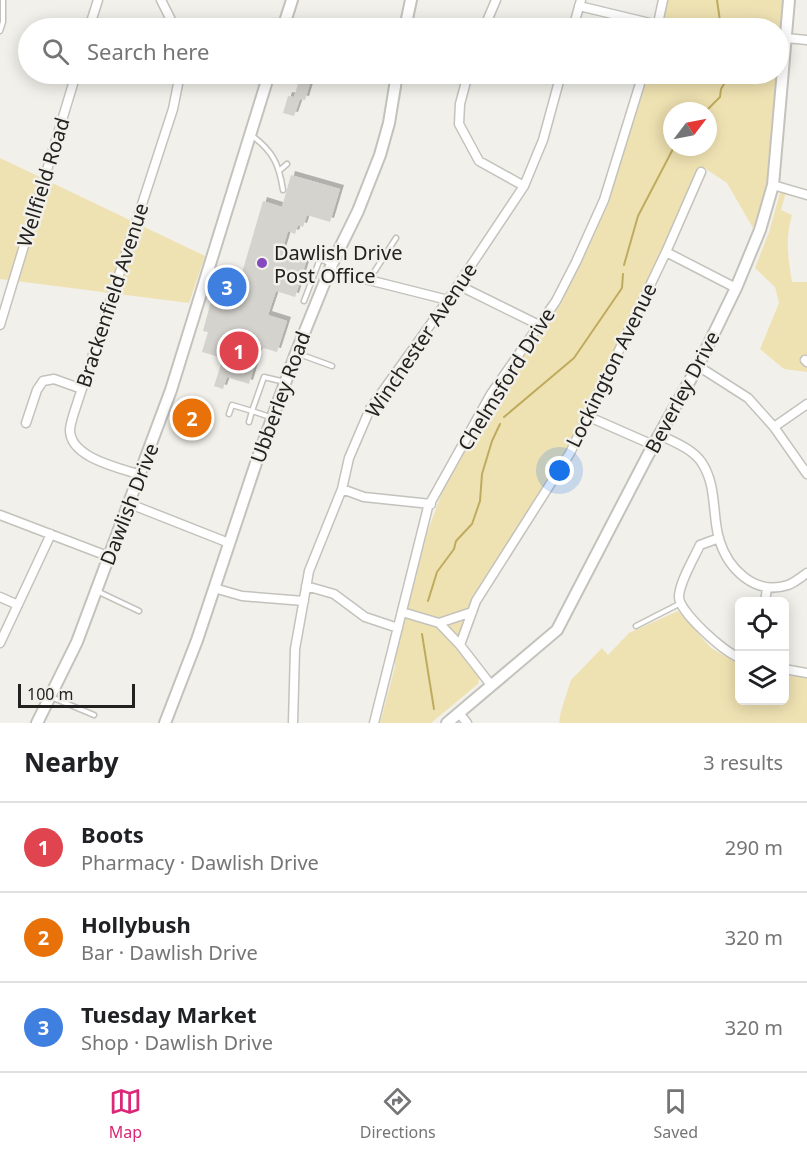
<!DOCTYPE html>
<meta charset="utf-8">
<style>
body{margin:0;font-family:"Noto Sans",sans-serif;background:#f6f6f6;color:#202124}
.controls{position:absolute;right:18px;bottom:18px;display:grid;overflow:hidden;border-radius:9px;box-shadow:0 3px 15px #0003}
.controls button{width:54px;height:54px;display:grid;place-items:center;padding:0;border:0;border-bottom:2px solid #e0e0e0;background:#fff;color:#202124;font:30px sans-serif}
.compass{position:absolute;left:663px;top:102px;width:54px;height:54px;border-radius:50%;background:#fff;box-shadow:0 3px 15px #0003;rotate:58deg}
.scale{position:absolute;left:18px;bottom:15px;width:117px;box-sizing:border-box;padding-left:6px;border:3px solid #232220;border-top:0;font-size:16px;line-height:21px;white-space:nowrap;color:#232220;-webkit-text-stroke:4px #f1f0ea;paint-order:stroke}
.you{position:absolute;left:560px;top:471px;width:21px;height:21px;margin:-15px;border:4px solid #fff;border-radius:50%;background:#1a73e8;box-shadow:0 0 0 9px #1a73e833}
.badge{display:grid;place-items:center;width:39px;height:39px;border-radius:50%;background:#db2777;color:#fff;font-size:20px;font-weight:700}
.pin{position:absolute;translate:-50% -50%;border:3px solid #fff;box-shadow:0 2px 6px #0006}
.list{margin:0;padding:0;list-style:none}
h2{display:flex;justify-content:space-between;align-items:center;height:78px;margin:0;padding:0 24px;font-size:26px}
h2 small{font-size:20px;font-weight:400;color:#757577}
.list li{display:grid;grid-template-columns:39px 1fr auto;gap:18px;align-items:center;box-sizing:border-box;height:90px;padding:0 24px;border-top:2px solid #e0e0e0}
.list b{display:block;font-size:22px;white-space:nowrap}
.list p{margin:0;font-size:20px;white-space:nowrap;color:#757577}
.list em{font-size:20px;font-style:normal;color:#757577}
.icon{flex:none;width:33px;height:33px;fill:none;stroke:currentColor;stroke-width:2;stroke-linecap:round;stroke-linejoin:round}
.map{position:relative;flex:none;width:807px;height:723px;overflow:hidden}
.search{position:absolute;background:#fff;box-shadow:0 3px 15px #0003;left:18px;right:18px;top:18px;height:66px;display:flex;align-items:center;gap:15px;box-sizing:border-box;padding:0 21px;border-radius:33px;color:#757577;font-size:22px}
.sheet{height:348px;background:#fff}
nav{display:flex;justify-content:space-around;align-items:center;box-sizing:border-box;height:84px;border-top:2px solid #e0e0e0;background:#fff;font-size:16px;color:#757577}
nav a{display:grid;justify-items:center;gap:3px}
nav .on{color:#db2777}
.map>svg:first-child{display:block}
.green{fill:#efe2b2;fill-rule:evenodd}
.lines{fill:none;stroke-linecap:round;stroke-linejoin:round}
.stream{stroke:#bfab5e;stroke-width:2}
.building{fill:#d5d3ce;filter:url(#shadow)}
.service-casing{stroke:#c4c2bc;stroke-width:7}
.minor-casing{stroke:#c4c2bc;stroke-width:11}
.tertiary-casing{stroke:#c4c2bc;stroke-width:14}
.service{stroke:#fff;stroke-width:4}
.minor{stroke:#fff;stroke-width:8}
.tertiary{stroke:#fff;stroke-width:10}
.poi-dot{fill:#8548be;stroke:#f1f0ea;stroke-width:2}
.labels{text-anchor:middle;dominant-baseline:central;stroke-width:5;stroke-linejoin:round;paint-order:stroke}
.street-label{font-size:20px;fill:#232220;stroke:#f1f0ea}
.poi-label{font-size:20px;fill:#232220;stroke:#f1f0ea;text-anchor:start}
</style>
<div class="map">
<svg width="807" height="723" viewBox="0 0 807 723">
<defs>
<filter id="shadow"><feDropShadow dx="4" dy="-4" stdDeviation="0" flood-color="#0004"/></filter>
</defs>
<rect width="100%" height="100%" fill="#f1f0ea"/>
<path class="green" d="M 668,0 L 785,0 L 769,185 L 753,228 L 727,183 L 703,167 L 698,168 L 676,221 L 560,465 L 468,609 L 455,646 L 480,676 L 478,684 L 431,723 L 380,723 L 395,667 L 395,659 L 427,533 L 441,495 L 462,453 L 502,383 L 561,304 L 568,285 L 590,244 L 607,206 L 647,74 L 778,74 L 778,28 L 660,28 ZM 672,111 L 708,111 L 708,147 L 672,147 Z
M 0,158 L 205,256 L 189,303 L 0,279 Z
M 786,192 L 781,210 L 792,215 C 785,238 788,258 792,282 L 807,282 L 807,372 L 784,369 L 760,349 L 779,303 L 775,287 L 755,268 L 769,232 L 780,193 Z
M 678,611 L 711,648 L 739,664 L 740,700 L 784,700 L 785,675 L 807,678 L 807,723 L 559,723 L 561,711 L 571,680 L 602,648 L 608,655 L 629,633 Z"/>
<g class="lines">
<path class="stream" d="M 717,0 L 721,28
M 706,111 L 720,97 L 721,89 L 730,74
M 624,265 L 638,216 L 674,147
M 504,417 L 574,358 L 622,288 L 623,274
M 428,601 L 437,572 L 454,549 L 456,541 L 472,524 L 480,501 L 482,474 L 492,441 L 500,424
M 422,634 L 434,709"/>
</g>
<path class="building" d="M 301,74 L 313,74 L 305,100 L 300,99 L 294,116 L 283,113 L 288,96 L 294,97 Z
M 291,175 L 340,189 L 330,222 L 307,215 L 303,227 L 298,225 L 295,234 L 288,231 L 282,251 L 307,259 L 295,297 L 276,291 L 268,315 L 287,321 L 277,352 L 260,347 L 249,384 L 227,377 L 223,389 L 214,386 L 223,358 L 202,352 L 208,332 L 203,331 L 211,301 L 232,307 L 263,201 L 282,207 Z"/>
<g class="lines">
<defs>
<path id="service" d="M 173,23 L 195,28
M 0,31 L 3,22 L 3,0
M 251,135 C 273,151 279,164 283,190
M 280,170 L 287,164
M 369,280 L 396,238
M 304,301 L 320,259 L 331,264
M 299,354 L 332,366
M 229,414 L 232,405 L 252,411 L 249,422
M 270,417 L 252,411 L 264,377 L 285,382
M 99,592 L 139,611
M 636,626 L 679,604
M 51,697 L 94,715"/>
<path id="minor" d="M 161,0 L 171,20 L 173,28
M 579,6 L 658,25
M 89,28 L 98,0
M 484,28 L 496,0
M 573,28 L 581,0
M 657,28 L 663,0
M 786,38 L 807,40
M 468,74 L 460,104 L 459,124 L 479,161 L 524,186
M 773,185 L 807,195
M 666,252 L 736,288
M 329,270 L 448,300
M 458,285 L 539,325
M 0,325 L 76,74
M 805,360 L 807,362
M 698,366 L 748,398 L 774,427 L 807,474
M 587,416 L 653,445
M 26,423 L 37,390 L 43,381 L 54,379 L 82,389
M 774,427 L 807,404
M 660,435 C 674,442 693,449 702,463 C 717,486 712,514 719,539 C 728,569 755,596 788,585 C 794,583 801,577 807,573
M 141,475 C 120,468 70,458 70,430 C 70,426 72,420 73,416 L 173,109 L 180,74
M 342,489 L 364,497 L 431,504
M 130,504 L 229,543
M 0,515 L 110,557
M 719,538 L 700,545 C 694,558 679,583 679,597 C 679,612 724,652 740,658
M 306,586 L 334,594 L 365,617 L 398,628
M 214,588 L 242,596 L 304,601
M 0,597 L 18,605
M 765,602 L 767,588
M 402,612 L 439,623 L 460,645 L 491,685
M 439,623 L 472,612
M 0,643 L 51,534
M 460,645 L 476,601 L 570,453 L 666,252 L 701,172
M 784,669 L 807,673
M 459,713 L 467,723
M 293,723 L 295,649 L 309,571 L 342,489 L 349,458 L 370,409 L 448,300 L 524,186 L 543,140 L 561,74
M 374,723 L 428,507 L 491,394 L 556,301 L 576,262 L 604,200 L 643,74"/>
<path id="tertiary" d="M 283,28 L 292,0
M 405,28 L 411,0
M 37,723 L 77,642 L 171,390 L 269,74
M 165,723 L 197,640 L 257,460 L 296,353 L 332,264 L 358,211 L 380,155 L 389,123 L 397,74
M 447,723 L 557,630 L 648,455 L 698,366 L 736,288 L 760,230 L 773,185 L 789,0"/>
</defs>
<use href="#service" class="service-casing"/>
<use href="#minor" class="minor-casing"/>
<use href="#tertiary" class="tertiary-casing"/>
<use href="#service" class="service"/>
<use href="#minor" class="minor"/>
<use href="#tertiary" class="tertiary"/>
</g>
<circle class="poi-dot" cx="262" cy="263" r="6"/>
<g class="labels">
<g class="street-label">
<text transform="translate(43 182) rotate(-73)">Wellfield Road</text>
<text transform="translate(112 295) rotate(-72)">Brackenfield Avenue</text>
<text transform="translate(421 340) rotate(-56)">Winchester Avenue</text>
<text transform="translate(611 365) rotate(-64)">Lockington Avenue</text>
<text transform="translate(506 379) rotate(-58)">Chelmsford Drive</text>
<text transform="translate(682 392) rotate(-62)">Beverley Drive</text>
<text transform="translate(280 397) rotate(-70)">Ubberley Road</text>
<text transform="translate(129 504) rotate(-69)">Dawlish Drive</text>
</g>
<g class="poi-label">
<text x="274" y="252">Dawlish Drive<tspan x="274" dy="23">Post Office</tspan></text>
</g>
</g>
</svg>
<div class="controls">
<button><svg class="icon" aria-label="locate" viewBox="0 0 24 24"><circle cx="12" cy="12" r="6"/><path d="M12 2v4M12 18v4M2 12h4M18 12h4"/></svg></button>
<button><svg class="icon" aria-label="layers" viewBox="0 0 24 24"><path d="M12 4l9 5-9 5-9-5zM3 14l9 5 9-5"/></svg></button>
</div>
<svg class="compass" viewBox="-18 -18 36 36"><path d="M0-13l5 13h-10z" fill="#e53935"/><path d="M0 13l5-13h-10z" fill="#757577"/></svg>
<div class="scale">100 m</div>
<div class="you"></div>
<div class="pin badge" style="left:239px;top:351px;background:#e0444e">1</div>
<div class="pin badge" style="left:192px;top:418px;background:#e8710a">2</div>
<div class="pin badge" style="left:227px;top:287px;background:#3f7fe0">3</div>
<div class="search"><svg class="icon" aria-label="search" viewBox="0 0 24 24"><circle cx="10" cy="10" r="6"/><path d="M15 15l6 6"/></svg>Search here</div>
</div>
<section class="sheet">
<h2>Nearby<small>3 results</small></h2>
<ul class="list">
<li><span class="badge" style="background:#e0444e">1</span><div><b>Boots</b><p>Pharmacy · Dawlish Drive</p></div><em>290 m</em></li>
<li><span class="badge" style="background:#e8710a">2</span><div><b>Hollybush</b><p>Bar · Dawlish Drive</p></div><em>320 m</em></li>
<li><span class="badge" style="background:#3f7fe0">3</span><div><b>Tuesday Market</b><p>Shop · Dawlish Drive</p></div><em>320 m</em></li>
</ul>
</section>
<nav>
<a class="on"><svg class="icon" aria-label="map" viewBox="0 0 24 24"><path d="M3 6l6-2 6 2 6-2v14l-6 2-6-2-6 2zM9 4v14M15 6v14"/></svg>Map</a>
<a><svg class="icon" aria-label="directions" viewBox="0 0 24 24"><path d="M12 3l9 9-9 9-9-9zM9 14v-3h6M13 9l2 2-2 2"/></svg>Directions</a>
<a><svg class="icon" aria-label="saved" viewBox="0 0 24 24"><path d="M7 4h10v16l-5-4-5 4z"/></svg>Saved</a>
</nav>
